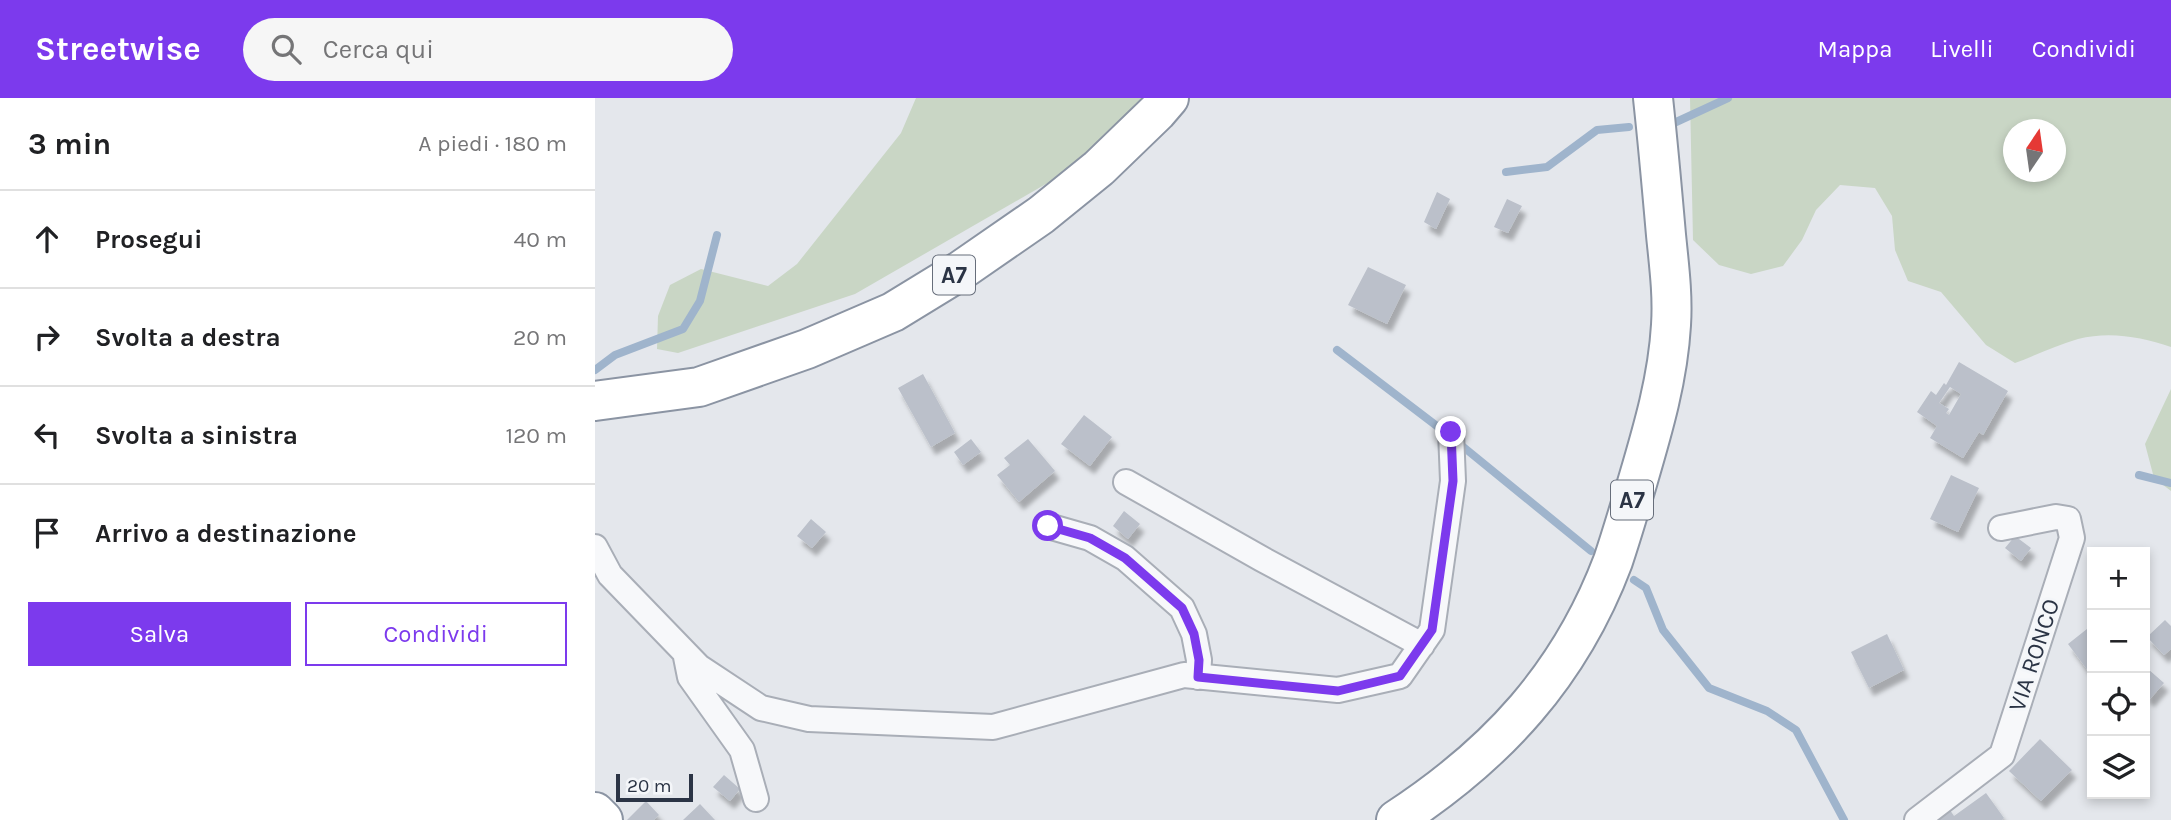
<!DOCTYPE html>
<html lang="it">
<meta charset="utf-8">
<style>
body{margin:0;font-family:Karla,sans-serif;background:#f6f6f6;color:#202124}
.controls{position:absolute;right:21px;bottom:21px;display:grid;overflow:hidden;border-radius:0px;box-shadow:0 4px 10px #0003}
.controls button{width:63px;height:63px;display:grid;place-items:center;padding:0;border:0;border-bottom:2px solid #e0e0e0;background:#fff;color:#202124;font:35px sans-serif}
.compass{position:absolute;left:1408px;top:21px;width:63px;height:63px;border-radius:50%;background:#fff;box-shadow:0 4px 10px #0003;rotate:13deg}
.scale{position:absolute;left:21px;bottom:18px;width:77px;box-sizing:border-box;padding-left:7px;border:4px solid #2b3445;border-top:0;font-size:19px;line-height:24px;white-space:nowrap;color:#2b3445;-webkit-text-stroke:5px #f4f6f9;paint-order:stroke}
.stop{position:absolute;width:21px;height:21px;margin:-16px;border:5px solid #7c3aed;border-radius:50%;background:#fff}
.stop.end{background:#7c3aed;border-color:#fff;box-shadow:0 2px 7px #0008}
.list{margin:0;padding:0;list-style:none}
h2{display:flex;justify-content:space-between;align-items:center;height:91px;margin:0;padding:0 28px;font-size:30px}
h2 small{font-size:23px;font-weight:400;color:#757577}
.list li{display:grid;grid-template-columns:46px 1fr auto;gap:21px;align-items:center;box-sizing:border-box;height:98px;padding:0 28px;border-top:2px solid #e0e0e0}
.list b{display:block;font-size:26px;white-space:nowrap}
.list em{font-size:23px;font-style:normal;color:#757577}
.actions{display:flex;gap:14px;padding:21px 28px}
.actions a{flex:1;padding:16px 0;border:2px solid #7c3aed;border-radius:0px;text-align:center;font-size:24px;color:#7c3aed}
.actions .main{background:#7c3aed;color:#fff}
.icon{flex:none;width:38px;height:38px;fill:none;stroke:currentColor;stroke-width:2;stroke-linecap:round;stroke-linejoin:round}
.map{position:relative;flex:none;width:1576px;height:722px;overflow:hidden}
header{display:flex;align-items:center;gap:42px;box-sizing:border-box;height:98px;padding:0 35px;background:#7c3aed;color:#fff}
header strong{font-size:33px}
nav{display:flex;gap:38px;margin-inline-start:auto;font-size:24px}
.search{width:490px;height:63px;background:#f6f6f6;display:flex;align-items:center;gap:18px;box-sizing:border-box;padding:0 24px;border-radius:38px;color:#757577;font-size:26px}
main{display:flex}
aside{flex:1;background:#fff}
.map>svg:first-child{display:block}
.green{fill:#c9d6c5;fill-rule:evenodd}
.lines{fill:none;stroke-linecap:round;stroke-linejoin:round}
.stream{stroke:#9fb4cc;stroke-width:8}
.building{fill:#bbc0ca;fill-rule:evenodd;filter:url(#shadow)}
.street-casing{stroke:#a9aeb7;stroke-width:28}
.highway-casing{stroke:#8b94a3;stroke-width:42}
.street{stroke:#f7f8fa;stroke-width:24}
.highway{stroke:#fff;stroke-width:38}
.route{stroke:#7c3aed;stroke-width:9}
.labels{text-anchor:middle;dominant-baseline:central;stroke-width:6;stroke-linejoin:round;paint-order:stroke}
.shield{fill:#f4f6f9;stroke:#676e7b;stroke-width:2}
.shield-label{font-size:23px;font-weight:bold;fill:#2b3445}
.street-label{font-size:24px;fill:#2b3445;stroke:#f4f6f9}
</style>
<header>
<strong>Streetwise</strong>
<div class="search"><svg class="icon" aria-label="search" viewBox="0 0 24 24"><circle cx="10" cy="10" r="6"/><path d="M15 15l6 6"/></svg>Cerca qui</div>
<nav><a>Mappa</a><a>Livelli</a><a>Condividi</a></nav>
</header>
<main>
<aside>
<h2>3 min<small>A piedi · 180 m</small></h2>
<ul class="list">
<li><svg class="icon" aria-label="ahead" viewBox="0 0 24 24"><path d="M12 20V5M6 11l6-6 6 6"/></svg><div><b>Prosegui</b></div><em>40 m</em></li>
<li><svg class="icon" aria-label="right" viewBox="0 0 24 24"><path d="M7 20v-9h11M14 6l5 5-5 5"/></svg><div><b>Svolta a destra</b></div><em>20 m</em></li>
<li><svg class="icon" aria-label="left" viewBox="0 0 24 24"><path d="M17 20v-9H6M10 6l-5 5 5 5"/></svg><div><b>Svolta a sinistra</b></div><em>120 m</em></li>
<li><svg class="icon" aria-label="arrive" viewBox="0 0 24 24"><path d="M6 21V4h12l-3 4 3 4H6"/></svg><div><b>Arrivo a destinazione</b></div></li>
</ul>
<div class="actions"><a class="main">Salva</a><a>Condividi</a></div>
</aside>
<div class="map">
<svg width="1576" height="722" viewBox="0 0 1576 722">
<defs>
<filter id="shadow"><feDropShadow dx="4.5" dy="8" stdDeviation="2" flood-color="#0004"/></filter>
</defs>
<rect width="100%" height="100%" fill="#e4e7ec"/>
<path class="green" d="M 321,0 L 548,0 L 482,68 L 260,196 L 83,255 L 62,251 L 63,218 L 75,187 L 106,171 L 173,188 L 202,166 L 306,35 Z
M 1095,0 L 1576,0 L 1576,249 C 1546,239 1515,233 1483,241 C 1462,247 1441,257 1420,265 L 1391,247 L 1346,194 L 1313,183 L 1300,152 L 1297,118 L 1280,90 L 1245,87 L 1221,112 L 1207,142 L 1188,168 L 1156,176 L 1124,167 L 1098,142 ZM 1419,32 L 1461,32 L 1461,74 L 1419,74 Z
M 1576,291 L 1576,393 L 1559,380 L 1550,346 Z"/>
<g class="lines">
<path class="stream" d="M 1079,25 L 1133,0
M 911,74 L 952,69 L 1002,32 L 1034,29
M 742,252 L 851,335
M 0,272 L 20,257 L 88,231 L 105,203 L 122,137
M 861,343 L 996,453
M 1544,377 L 1576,385
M 1039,482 L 1051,490 L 1068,532 L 1114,590 L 1172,613 L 1201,632 L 1249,722"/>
</g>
<path class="building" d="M 842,94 L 855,101 L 841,131 L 829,124 Z
M 912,101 L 927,108 L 913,135 L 899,129 Z
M 773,169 L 811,187 L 792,226 L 753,207 Z
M 1364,264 L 1413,293 L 1388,337 L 1384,334 L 1368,360 L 1335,340 L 1342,328 L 1322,314 L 1336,293 L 1341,297 L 1349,285 L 1351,287 ZM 1355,289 L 1366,296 L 1354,317 L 1351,315 L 1354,311 L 1344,305 Z
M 328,276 L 360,335 L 336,349 L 303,290 Z
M 489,317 L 517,339 L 495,368 L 466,346 Z
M 376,341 L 386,354 L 368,367 L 359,354 Z
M 433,341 L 460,373 L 424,404 L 402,377 L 415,367 L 409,360 Z
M 1356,377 L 1384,390 L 1363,434 L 1335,421 Z
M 529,413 L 545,426 L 533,441 L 518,428 Z
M 216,421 L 231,434 L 217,450 L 202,438 Z
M 1420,438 L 1436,450 L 1426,463 L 1410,450 Z
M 1570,522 L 1576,528 L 1576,551 L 1569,557 L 1552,539 Z
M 1497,527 L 1497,578 L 1473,546 Z
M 1292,536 L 1309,572 L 1274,590 L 1256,554 Z
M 1553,571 L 1569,585 L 1555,601 L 1550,597 L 1550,575 Z
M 1445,641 L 1477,672 L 1446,703 L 1414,673 Z
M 129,677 L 145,691 L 135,703 L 118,689 Z
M 1391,695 L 1409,720 L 1407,722 L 1335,722 L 1353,709 L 1359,718 Z
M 51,703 L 64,717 L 59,722 L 32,722 Z
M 105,706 L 120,722 L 88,722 Z"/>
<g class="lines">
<defs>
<path id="street" d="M 531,384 L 667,461 L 827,547
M 453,428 L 495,440 L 530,460 L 587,510 L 599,536 L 604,562 L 603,579
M 0,449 L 15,477 L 104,569 L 166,610 L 214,621 L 398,629 L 589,577 L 743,592 L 805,578 L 837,532 L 858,383 L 856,334
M 91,559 L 95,579 L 147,652 L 161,701
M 1322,722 L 1407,657 L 1477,440 L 1473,421 L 1461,419 L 1406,430"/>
<path id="highway" d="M 0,303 L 104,289 L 212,251 L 298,214 L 365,173 L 446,117 L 504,70 L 562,14 L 574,0
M 0,714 L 8,722
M 801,722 C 902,656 975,577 1018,463 C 1027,436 1035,409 1043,382 C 1058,331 1073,280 1076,227 C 1078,197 1074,167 1071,137 C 1067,91 1063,46 1058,0"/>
</defs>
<use href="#street" class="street-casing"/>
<use href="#highway" class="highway-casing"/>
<use href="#street" class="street"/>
<use href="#highway" class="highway"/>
</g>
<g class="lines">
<path class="route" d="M 453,428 L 495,440 L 530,460 L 587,510 L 599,536 L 604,562 L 603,579 L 743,593 L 805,578 L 837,532 L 858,383 L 856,334"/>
</g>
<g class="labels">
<g class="shield">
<rect x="338" y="157.5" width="42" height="39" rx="5"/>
<rect x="1016" y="382.5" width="42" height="39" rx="5"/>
</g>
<g class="shield-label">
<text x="359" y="177">A7</text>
<text x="1037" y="402">A7</text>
</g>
<g class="street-label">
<text transform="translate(1439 557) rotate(-72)">VIA RONCO</text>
</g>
</g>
</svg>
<div class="controls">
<button>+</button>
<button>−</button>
<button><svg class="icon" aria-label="locate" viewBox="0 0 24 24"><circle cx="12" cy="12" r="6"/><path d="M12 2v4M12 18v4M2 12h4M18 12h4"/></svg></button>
<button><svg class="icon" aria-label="layers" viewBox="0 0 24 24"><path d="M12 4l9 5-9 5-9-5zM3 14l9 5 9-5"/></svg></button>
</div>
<svg class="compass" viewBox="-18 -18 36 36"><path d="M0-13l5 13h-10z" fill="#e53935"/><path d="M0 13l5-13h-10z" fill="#757577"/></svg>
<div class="scale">20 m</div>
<div class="stop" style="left:453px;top:428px"></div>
<div class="stop end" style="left:856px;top:334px"></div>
</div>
</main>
